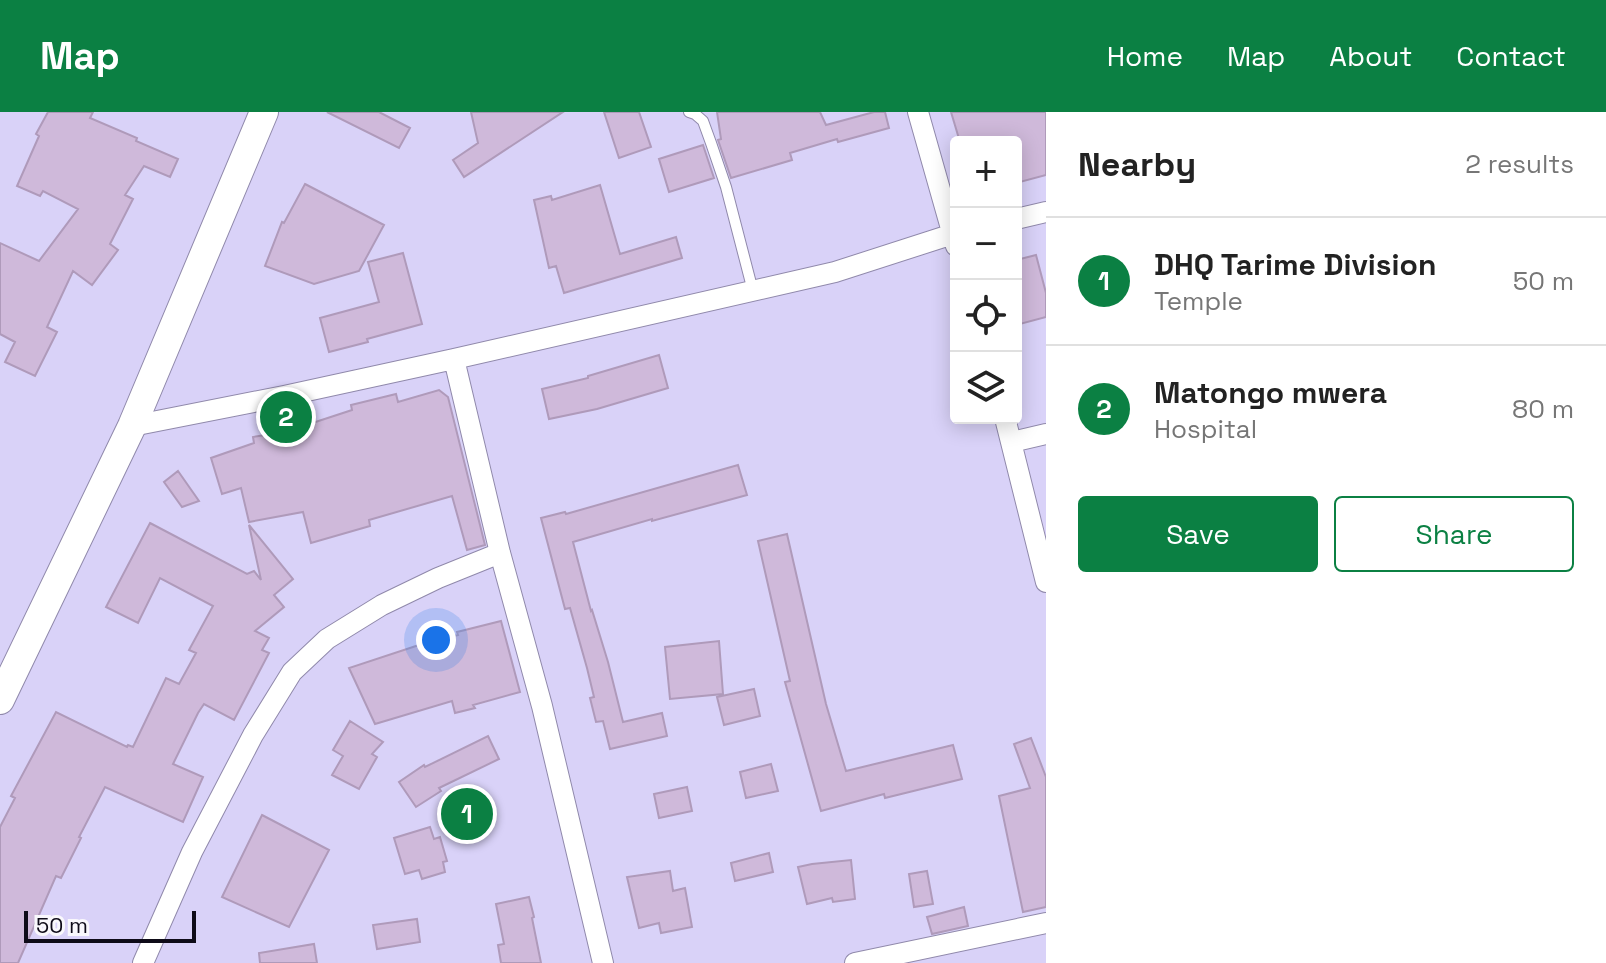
<!DOCTYPE html>
<meta charset="utf-8">
<style>
body{margin:0;font-family:"Space Grotesk",sans-serif;background:#f6f6f6;color:#222}
.controls{position:absolute;right:24px;top:24px;display:grid;overflow:hidden;border-radius:8px;box-shadow:0 4px 20px #0003}
.controls button{width:72px;height:72px;display:grid;place-items:center;padding:0;border:0;border-bottom:2px solid #e0e0e0;background:#fff;color:#222;font:40px sans-serif}
.scale{position:absolute;left:24px;bottom:20px;width:172px;box-sizing:border-box;padding-left:8px;border:4px solid #0e0b18;border-top:0;font-size:22px;line-height:28px;white-space:nowrap;color:#0e0b18;-webkit-text-stroke:6px #f9f8fc;paint-order:stroke}
.you{position:absolute;left:436px;top:528px;width:28px;height:28px;margin:-20px;border:6px solid #fff;border-radius:50%;background:#1a73e8;box-shadow:0 0 0 12px #1a73e833}
.badge{display:grid;place-items:center;width:52px;height:52px;border-radius:50%;background:#0b8043;color:#fff;font-size:26px;font-weight:700}
.pin{position:absolute;translate:-50% -50%;border:4px solid #fff;box-shadow:0 2px 8px #0006}
.list{margin:0;padding:0;list-style:none}
h2{display:flex;justify-content:space-between;align-items:center;height:104px;margin:0;padding:0 32px;font-size:34px}
h2 small{font-size:26px;font-weight:400;color:#767676}
.list li{display:grid;grid-template-columns:52px 1fr auto;gap:24px;align-items:center;box-sizing:border-box;height:128px;padding:0 32px;border-top:2px solid #e0e0e0}
.list b{display:block;font-size:30px;white-space:nowrap}
.list p{margin:0;font-size:26px;white-space:nowrap;color:#767676}
.list em{font-size:26px;font-style:normal;color:#767676}
.actions{display:flex;gap:16px;padding:24px 32px}
.actions a{flex:1;padding:18px 0;border:2px solid #0b8043;border-radius:8px;text-align:center;font-size:28px;color:#0b8043}
.actions .main{background:#0b8043;color:#fff}
.icon{flex:none;width:44px;height:44px;fill:none;stroke:currentColor;stroke-width:2;stroke-linecap:round;stroke-linejoin:round}
.map{position:relative;flex:none;width:1046px;height:851px;overflow:hidden}
header{display:flex;align-items:center;gap:48px;box-sizing:border-box;height:112px;padding:0 40px;background:#0b8043;color:#fff}
header strong{font-size:38px}
nav{display:flex;gap:44px;margin-inline-start:auto;font-size:28px}
main{display:flex}
aside{flex:1;background:#fff}
.map>svg:first-child{display:block}
.building{fill:#cfb9da;stroke:#af9aba;stroke-width:2}
.lines{fill:none;stroke-linecap:round;stroke-linejoin:round}
.service-casing{stroke:#9089ab;stroke-width:12}
.minor-casing{stroke:#9089ab;stroke-width:22}
.secondary-casing{stroke:#9089ab;stroke-width:30}
.service{stroke:#fff;stroke-width:10}
.minor{stroke:#fff;stroke-width:20}
.secondary{stroke:#fff;stroke-width:28}
</style>
<header>
<strong>Map</strong>
<nav><a>Home</a><a>Map</a><a>About</a><a>Contact</a></nav>
</header>
<main>
<div class="map">
<svg width="1046" height="851" viewBox="0 0 1046 851">
<rect width="100%" height="100%" fill="#d9d2f8"/>
<path class="building" d="M 48,0 L 93,0 L 90,6 L 137,26 L 136,29 L 178,47 L 170,65 L 144,54 L 125,83 L 133,87 L 110,132 L 118,138 L 92,173 L 73,159 L 47,215 L 57,220 L 35,264 L 5,250 L 15,230 L 0,222 L 0,131 L 39,149 L 78,97 L 43,79 L 40,84 L 17,74 L 39,24 L 36,22 Z
M 327,0 L 379,0 L 410,16 L 399,36 Z
M 471,0 L 563,0 L 464,65 L 453,48 L 478,31 Z
M 604,0 L 639,0 L 651,35 L 619,46 Z
M 717,0 L 820,0 L 826,13 L 874,0 L 885,0 L 889,16 L 838,30 L 837,27 L 790,41 L 792,48 L 731,66 L 718,28 L 721,27 Z
M 951,0 L 1046,0 L 1046,63 L 1016,71 L 1016,30 L 960,30 Z
M 703,33 L 714,66 L 669,80 L 659,47 Z
M 305,72 L 384,113 L 359,159 L 314,172 L 265,154 L 282,110 L 284,111 Z
M 600,73 L 620,142 L 676,125 L 682,146 L 564,181 L 556,154 L 549,156 L 534,88 L 551,84 L 552,88 Z
M 403,141 L 422,212 L 367,227 L 368,230 L 329,240 L 320,206 L 379,190 L 368,150 Z
M 1036,143 L 1046,181 L 1046,205 L 1016,213 L 1016,148 Z
M 659,243 L 668,276 L 597,297 L 549,307 L 542,277 L 588,266 L 588,264 Z
M 439,278 L 448,285 L 485,433 L 467,438 L 452,384 L 369,408 L 370,414 L 311,431 L 303,400 L 249,410 L 241,376 L 222,382 L 211,346 L 254,331 L 253,325 L 285,320 L 352,298 L 351,293 L 396,282 L 398,290 Z
M 738,353 L 747,383 L 652,409 L 652,407 L 573,430 L 591,499 L 592,498 L 608,550 L 623,610 L 662,601 L 667,624 L 610,637 L 603,609 L 596,610 L 590,586 L 594,585 L 587,556 L 570,496 L 565,497 L 541,406 L 565,400 L 566,402 Z
M 178,359 L 199,389 L 182,395 L 164,370 Z
M 150,411 L 247,462 L 254,459 L 261,468 L 249,413 L 293,467 L 274,483 L 284,495 L 255,519 L 269,526 L 262,538 L 269,541 L 234,608 L 204,592 L 198,601 L 173,652 L 203,665 L 183,710 L 105,675 L 79,725 L 81,726 L 61,766 L 56,764 L 18,851 L 0,851 L 0,715 L 15,686 L 11,684 L 56,600 L 127,635 L 128,633 L 133,635 L 166,566 L 179,572 L 196,541 L 189,538 L 213,494 L 160,466 L 138,511 L 106,495 Z
M 787,422 L 826,592 L 846,659 L 953,633 L 962,667 L 885,686 L 884,682 L 821,699 L 785,570 L 790,569 L 758,429 Z
M 501,509 L 520,580 L 473,593 L 475,596 L 455,601 L 452,589 L 375,612 L 349,556 L 422,532 L 458,523 L 457,520 Z
M 719,529 L 723,582 L 670,587 L 665,535 Z
M 754,577 L 760,604 L 724,613 L 717,585 Z
M 350,609 L 383,630 L 372,642 L 377,645 L 359,677 L 332,663 L 343,644 L 333,638 Z
M 488,624 L 499,647 L 439,676 L 441,679 L 416,695 L 399,670 L 424,653 L 425,655 Z
M 1031,626 L 1046,665 L 1046,795 L 1023,800 L 999,684 L 1030,676 L 1014,632 Z
M 771,652 L 778,679 L 746,686 L 740,660 Z
M 687,675 L 692,699 L 659,706 L 654,682 Z
M 262,703 L 329,738 L 289,815 L 222,785 Z
M 430,715 L 434,727 L 440,725 L 447,749 L 443,750 L 445,760 L 422,767 L 419,758 L 405,762 L 394,726 Z
M 769,741 L 773,760 L 735,769 L 731,751 Z
M 851,748 L 855,787 L 833,790 L 832,786 L 807,792 L 798,755 L 812,752 Z
M 670,759 L 673,779 L 685,776 L 692,815 L 661,821 L 659,811 L 639,816 L 627,765 Z
M 927,759 L 933,792 L 914,795 L 909,762 Z
M 529,785 L 534,805 L 532,806 L 541,851 L 501,851 L 498,833 L 504,832 L 496,792 Z
M 964,795 L 968,814 L 932,822 L 927,805 Z
M 417,807 L 420,830 L 377,837 L 373,813 Z
M 314,832 L 317,851 L 260,851 L 259,841 Z"/>
<g class="lines">
<defs>
<path id="service" d="M 689,0 L 695,2 L 703,9 L 711,31 L 726,75 L 753,179"/>
<path id="minor" d="M 918,0 L 956,134
M 1016,107 L 1046,100
M 454,247 L 500,441 L 542,594 L 603,851
M 1005,306 L 1046,470
M 132,314 L 284,284 L 454,247 L 835,160 L 956,121
M 1012,330 L 1046,322
M 143,851 L 192,740 L 253,623 L 292,560 L 327,527 L 382,493 L 438,466 L 500,441
M 855,851 L 1046,811"/>
<path id="secondary" d="M 0,588 L 132,314 L 264,0"/>
</defs>
<use href="#service" class="service-casing"/>
<use href="#minor" class="minor-casing"/>
<use href="#secondary" class="secondary-casing"/>
<use href="#service" class="service"/>
<use href="#minor" class="minor"/>
<use href="#secondary" class="secondary"/>
</g>
</svg>
<div class="controls">
<button>+</button>
<button>−</button>
<button><svg class="icon" aria-label="locate" viewBox="0 0 24 24"><circle cx="12" cy="12" r="6"/><path d="M12 2v4M12 18v4M2 12h4M18 12h4"/></svg></button>
<button><svg class="icon" aria-label="layers" viewBox="0 0 24 24"><path d="M12 4l9 5-9 5-9-5zM3 14l9 5 9-5"/></svg></button>
</div>
<div class="scale">50 m</div>
<div class="you"></div>
<div class="pin badge" style="left:467px;top:702px">1</div>
<div class="pin badge" style="left:286px;top:305px">2</div>
</div>
<aside>
<h2>Nearby<small>2 results</small></h2>
<ul class="list">
<li><span class="badge">1</span><div><b>DHQ Tarime Division</b><p>Temple</p></div><em>50 m</em></li>
<li><span class="badge">2</span><div><b>Matongo mwera</b><p>Hospital</p></div><em>80 m</em></li>
</ul>
<div class="actions"><a class="main">Save</a><a>Share</a></div>
</aside>
</main>
